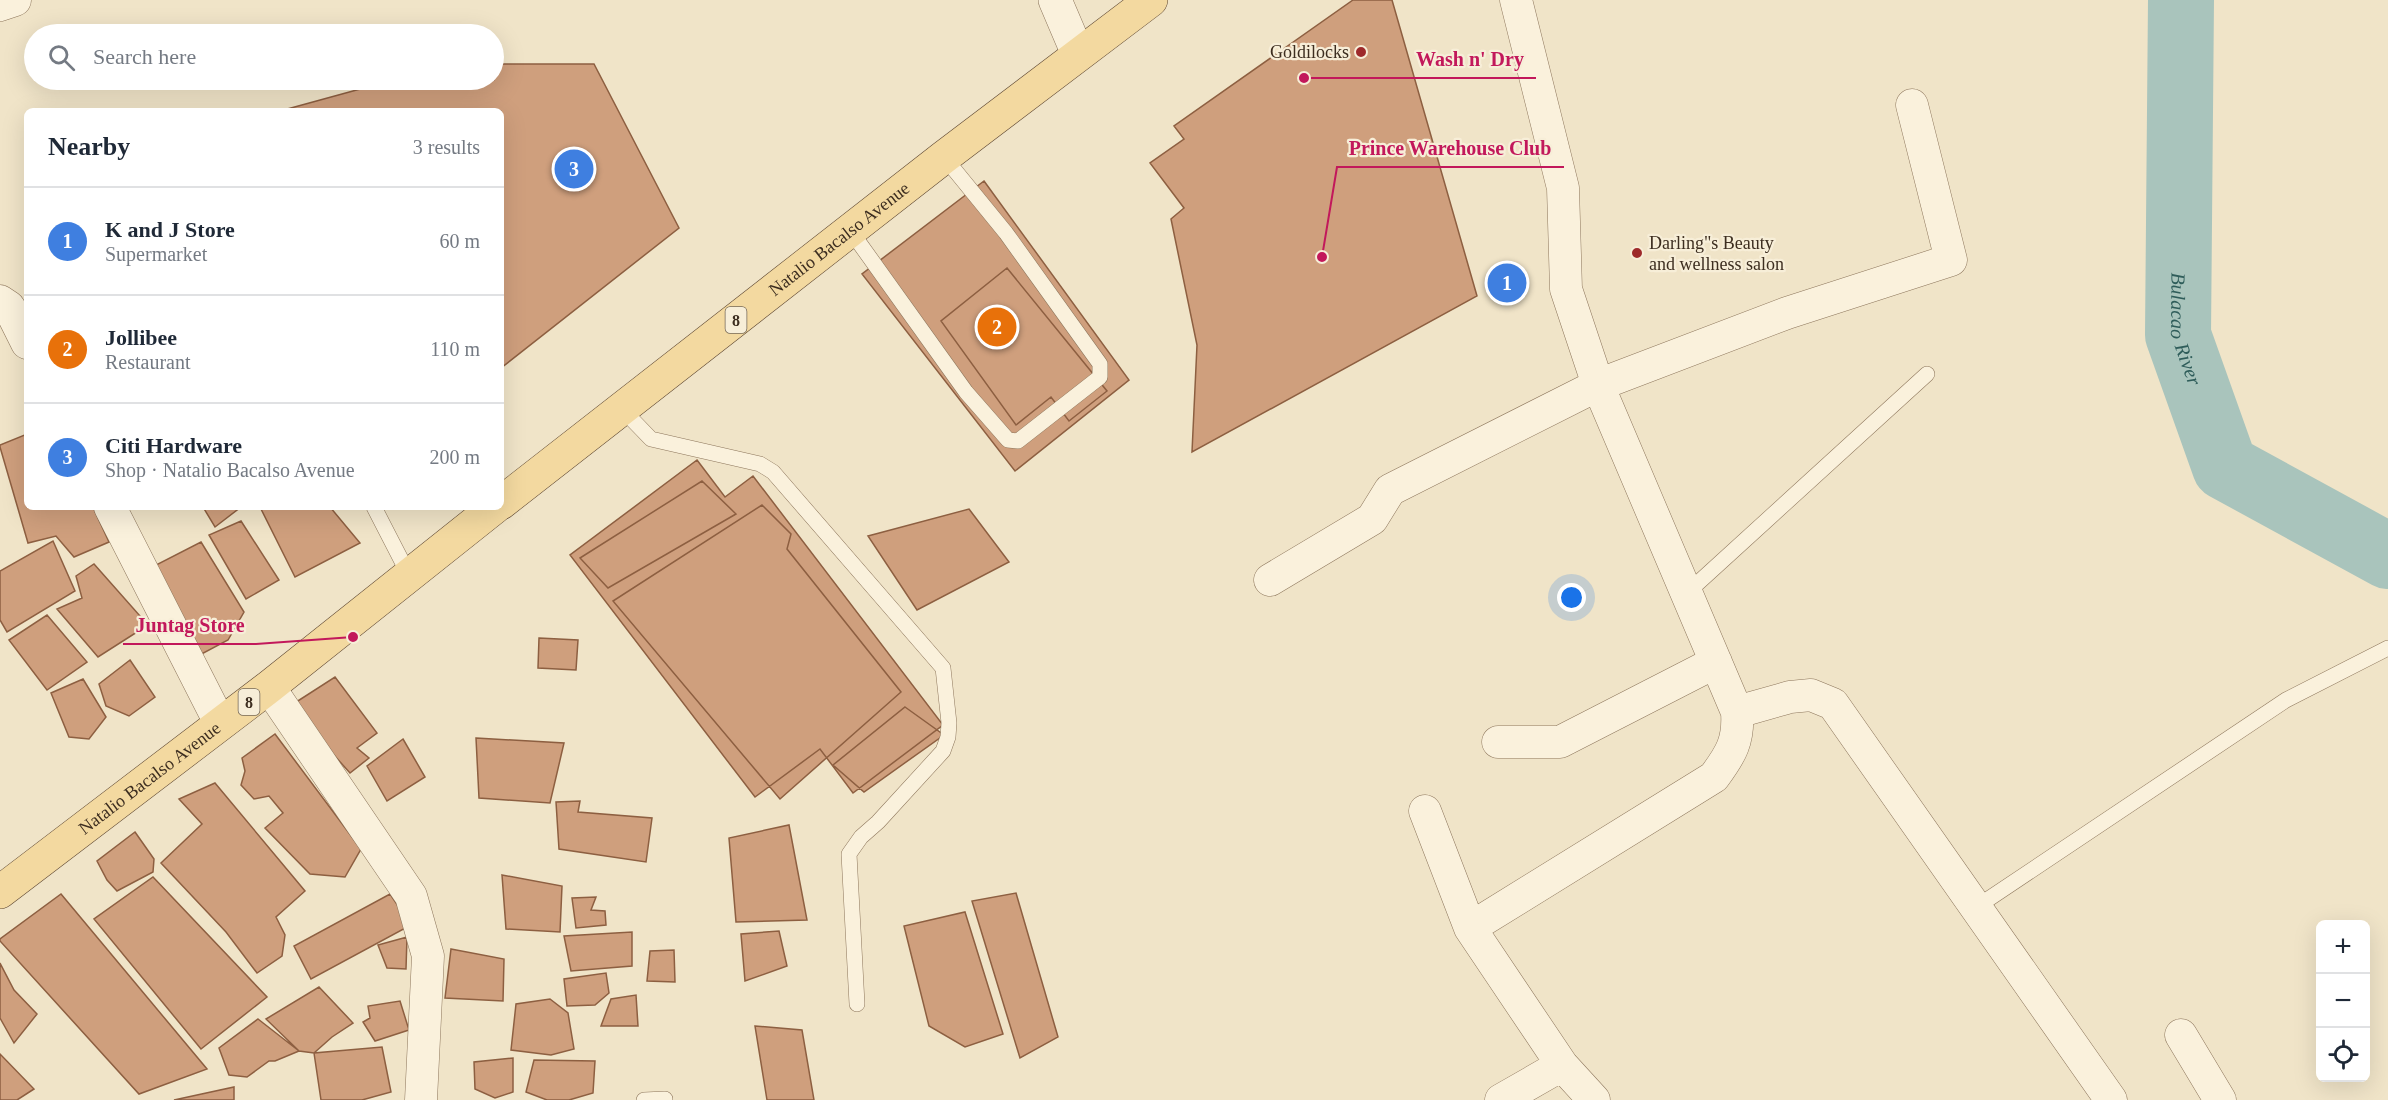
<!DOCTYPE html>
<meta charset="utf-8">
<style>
body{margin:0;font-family:"Times New Roman",serif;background:#f2f2f3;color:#1f2937}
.controls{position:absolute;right:18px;bottom:18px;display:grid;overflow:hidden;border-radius:9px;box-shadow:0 6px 24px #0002}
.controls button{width:54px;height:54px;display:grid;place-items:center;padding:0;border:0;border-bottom:2px solid #e0e1e3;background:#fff;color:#1f2937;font:30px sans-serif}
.you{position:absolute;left:1572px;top:598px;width:21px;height:21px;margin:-15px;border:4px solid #fff;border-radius:50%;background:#1a73e8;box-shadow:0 0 0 9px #1a73e833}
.badge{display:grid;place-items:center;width:39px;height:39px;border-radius:50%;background:#db2777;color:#fff;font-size:20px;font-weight:700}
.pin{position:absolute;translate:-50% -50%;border:3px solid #fff;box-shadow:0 2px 6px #0006}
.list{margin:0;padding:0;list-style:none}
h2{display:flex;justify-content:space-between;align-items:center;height:78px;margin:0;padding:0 24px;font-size:26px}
h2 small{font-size:20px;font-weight:400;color:#747a83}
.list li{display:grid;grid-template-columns:39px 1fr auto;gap:18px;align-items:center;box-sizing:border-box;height:108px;padding:0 24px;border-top:2px solid #e0e1e3}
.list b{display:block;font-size:22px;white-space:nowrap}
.list p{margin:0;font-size:20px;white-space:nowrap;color:#747a83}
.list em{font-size:20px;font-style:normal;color:#747a83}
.icon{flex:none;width:33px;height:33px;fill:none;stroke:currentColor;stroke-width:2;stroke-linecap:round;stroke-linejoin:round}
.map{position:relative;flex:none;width:2388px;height:1100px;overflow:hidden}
.search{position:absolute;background:#fff;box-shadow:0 6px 24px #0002;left:24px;top:24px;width:480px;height:66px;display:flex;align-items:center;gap:15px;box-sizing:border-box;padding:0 21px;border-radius:33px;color:#747a83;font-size:22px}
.panel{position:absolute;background:#fff;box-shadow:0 6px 24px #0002;left:24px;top:108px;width:480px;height:402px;border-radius:9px}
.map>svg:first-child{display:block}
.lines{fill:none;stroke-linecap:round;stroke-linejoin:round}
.river{stroke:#a9c4bc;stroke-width:66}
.building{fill:#cf9f7d;stroke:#8d5f41;stroke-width:1.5}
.service-casing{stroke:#8d765c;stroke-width:16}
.minor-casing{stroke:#8d765c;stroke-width:33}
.tertiary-casing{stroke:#8d765c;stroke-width:34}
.primary-casing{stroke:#5b4430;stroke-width:34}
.service{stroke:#faf1dc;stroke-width:15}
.minor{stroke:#faf1dc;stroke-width:32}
.tertiary{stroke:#faf1dc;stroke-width:33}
.primary{stroke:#f3d9a0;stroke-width:33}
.poi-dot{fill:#9e2a2b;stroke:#f7eed8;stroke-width:2}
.labels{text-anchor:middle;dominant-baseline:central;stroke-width:4.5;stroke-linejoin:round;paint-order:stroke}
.shield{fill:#f7eed8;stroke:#756857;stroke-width:1.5}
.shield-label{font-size:16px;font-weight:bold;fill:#3d2e20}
.poi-label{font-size:18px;fill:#3d2e20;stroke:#f7eed8;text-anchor:end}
.street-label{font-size:18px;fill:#3d2e20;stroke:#f7eed8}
.water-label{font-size:20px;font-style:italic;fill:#2f5d5a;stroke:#f7eed8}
.leader{fill:none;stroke:#c2185b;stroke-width:2}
.callout-dot{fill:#c2185b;stroke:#f7eed8;stroke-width:2}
.callout-label{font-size:20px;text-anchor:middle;font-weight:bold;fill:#c2185b;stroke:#f7eed8;stroke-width:4.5;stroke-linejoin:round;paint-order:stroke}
</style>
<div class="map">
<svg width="2388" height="1100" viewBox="0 0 2388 1100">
<rect width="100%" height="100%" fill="#f0e4c8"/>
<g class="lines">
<path class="river" id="s1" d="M 2181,0 L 2178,335 L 2225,467 L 2388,556"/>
</g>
<path class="building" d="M 1353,0 L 1392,0 L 1477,296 L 1192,452 L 1197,345 L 1171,219 L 1184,208 L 1150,163 L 1184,139 L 1174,126 Z
M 494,64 L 594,64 L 679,228 L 501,368 L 501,111 L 280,111 L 393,80 L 494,80 Z
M 984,181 L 1129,380 L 1015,471 L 862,274 Z
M 1007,268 L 1107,391 L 1069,421 L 1051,397 L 1016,425 L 941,321 Z
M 27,434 L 27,507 L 93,507 L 109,542 L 74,557 L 56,536 L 28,543 L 0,447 L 0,445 Z
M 697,460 L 725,497 L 753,476 L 943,725 L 853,793 L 820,749 L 755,797 L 570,555 Z
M 702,481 L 736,514 L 608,588 L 580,558 Z
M 762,505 L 791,534 L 787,549 L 901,692 L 780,799 L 613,601 Z
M 203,507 L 241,507 L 215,527 Z
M 260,507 L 330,507 L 360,543 L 295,577 Z
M 969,509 L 1009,562 L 917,610 L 868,536 Z
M 241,521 L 279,580 L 246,599 L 209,535 Z
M 53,541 L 75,591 L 7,632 L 0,620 L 0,571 Z
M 201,542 L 244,612 L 228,640 L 196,657 L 156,565 Z
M 94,564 L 148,625 L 98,657 L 57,609 L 82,598 L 76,576 Z
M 47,615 L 87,662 L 47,690 L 9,640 Z
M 539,638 L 578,640 L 576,670 L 538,668 Z
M 130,660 L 155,697 L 129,716 L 106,706 L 99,684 Z
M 335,677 L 377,733 L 357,748 L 369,758 L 350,773 L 290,706 Z
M 83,679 L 106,717 L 89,739 L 69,737 L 51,693 Z
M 905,707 L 944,735 L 864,792 L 833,765 Z
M 275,734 L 361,849 L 345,877 L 310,874 L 265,828 L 283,813 L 269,796 L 254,799 L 241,785 L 245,771 L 242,758 Z
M 476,738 L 564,743 L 550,803 L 479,798 Z
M 403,739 L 425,777 L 387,801 L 367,766 Z
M 215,783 L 305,891 L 276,917 L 285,935 L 282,956 L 257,973 L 226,932 L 161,863 L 202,824 L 179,799 Z
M 580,801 L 578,812 L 652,818 L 646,862 L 559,849 L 556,802 Z
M 789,825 L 807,920 L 736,922 L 729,838 Z
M 135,832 L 154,859 L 153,872 L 117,891 L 107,880 L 97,861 Z
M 502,875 L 562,886 L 560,932 L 506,929 Z
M 153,877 L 267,997 L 201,1049 L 94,919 Z
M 1016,893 L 1058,1037 L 1020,1058 L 972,901 Z
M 61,894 L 207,1069 L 139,1094 L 0,941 L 0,939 Z
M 390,894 L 411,925 L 311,979 L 294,946 Z
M 596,897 L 591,910 L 605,911 L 606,925 L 576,928 L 572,898 Z
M 965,912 L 1003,1034 L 965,1047 L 929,1026 L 904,926 Z
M 779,931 L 787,966 L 745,981 L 741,934 Z
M 632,932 L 632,966 L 571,971 L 564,936 Z
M 407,937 L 406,969 L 387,968 L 378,945 Z
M 451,949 L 504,959 L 503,1001 L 445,998 Z
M 674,950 L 675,982 L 647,981 L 650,951 Z
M 0,963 L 14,990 L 37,1014 L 14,1043 L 0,1018 Z
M 606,973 L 609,993 L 595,1005 L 567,1006 L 564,979 Z
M 319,987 L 353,1023 L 332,1037 L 314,1053 L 299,1051 L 266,1019 Z
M 636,995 L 638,1026 L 601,1026 L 611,999 Z
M 550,999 L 568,1013 L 574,1049 L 551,1055 L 511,1050 L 516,1004 Z
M 400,1001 L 409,1030 L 375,1041 L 363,1022 L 370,1018 L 368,1006 Z
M 258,1019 L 299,1051 L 275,1061 L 269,1061 L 247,1077 L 229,1075 L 219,1048 Z
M 755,1026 L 802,1030 L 814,1100 L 767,1100 Z
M 382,1047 L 391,1092 L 362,1100 L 321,1100 L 314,1053 Z
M 0,1054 L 34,1089 L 17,1100 L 0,1100 Z
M 513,1058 L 513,1092 L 495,1098 L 475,1089 L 474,1062 Z
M 534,1060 L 595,1061 L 593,1093 L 569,1100 L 547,1100 L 526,1092 Z
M 234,1087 L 234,1100 L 174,1100 Z"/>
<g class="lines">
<defs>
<path id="service" d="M 850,230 L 966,392 L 1008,440 L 1018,441 L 1100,377 L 1100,364 L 1006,233 L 944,157
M 622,409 L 651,439 L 760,464 L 773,472 L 943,668 L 949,723 L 948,737 L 943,751 L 878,822 L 861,837 L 849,854 L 857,1004
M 374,507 L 409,575
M 1688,592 L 1927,374
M 1975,908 L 2286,700 L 2388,648
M 644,1100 L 665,1099"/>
<path id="minor" d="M 0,5 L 15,0
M 0,301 L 9,307 L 27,343
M 110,507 L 220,723
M 1270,580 L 1372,519 L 1390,490 L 1598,385 L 1787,313 L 1951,260 L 1912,105
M 269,687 L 411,896 L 428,956 L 421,1100
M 1737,712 L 1790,697 L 1811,695 L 1833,704 L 2111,1100
M 1498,742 L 1560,742 L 1716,662
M 1425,811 L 1470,928 L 1562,1065 L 1594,1100
M 1470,928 L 1714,777 C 1731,754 1739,741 1737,712 L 1598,385 L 1566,289 L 1563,188 L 1516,0
M 2181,1035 L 2220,1100
M 1501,1100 L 1562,1065"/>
<path id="tertiary" d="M 1055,0 L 1078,54"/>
<g id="primary">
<path id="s2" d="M 501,503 L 944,157 L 1151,0"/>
<path id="s3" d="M 0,892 L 269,687 L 495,507"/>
</g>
</defs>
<use href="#service" class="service-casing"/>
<use href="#minor" class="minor-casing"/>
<use href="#tertiary" class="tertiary-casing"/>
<use href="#primary" class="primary-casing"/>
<use href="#service" class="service"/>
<use href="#minor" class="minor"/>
<use href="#tertiary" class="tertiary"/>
<use href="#primary" class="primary"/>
</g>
<g class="poi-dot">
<circle cx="1361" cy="52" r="6"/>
<circle cx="1637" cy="253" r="6"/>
</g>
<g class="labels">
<g class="shield">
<rect x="725.5" y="307" width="21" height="26" rx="4.5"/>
<rect x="238.5" y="689" width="21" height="26" rx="4.5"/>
</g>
<g class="shield-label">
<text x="736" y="320">8</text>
<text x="249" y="702">8</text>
</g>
<g class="poi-label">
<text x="1349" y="52">Goldilocks</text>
<text x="1649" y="243" text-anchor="start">Darling"s Beauty<tspan x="1649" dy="21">and wellness salon</tspan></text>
</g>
<g class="street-label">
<text stroke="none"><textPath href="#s2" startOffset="429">Natalio Bacalso Avenue</textPath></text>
<text stroke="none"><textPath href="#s3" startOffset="188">Natalio Bacalso Avenue</textPath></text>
</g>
<g class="water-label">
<text stroke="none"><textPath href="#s1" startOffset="330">Bulacao River</textPath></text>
</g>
</g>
<path class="leader" d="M1304 78L1404 78H1536M1322 257L1337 167H1564M353 637L256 644H123"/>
<g class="callout-dot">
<circle cx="1304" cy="78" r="6"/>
<circle cx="1322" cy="257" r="6"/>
<circle cx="353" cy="637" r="6"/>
</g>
<g class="callout-label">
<text x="1470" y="66">Wash n' Dry</text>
<text x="1450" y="155">Prince Warehouse Club</text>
<text x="190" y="632">Juntag Store</text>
</g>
</svg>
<div class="controls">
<button>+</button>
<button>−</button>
<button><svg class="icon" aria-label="locate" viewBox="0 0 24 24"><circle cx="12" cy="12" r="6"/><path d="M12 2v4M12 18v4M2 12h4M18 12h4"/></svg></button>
</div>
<div class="you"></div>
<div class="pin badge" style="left:1507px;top:283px;background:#3f7fe0">1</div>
<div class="pin badge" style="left:997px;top:327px;background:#e8710a">2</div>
<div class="pin badge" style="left:574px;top:169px;background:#3f7fe0">3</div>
<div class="search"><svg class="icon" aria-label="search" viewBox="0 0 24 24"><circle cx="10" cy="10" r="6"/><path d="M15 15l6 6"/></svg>Search here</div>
<section class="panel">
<h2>Nearby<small>3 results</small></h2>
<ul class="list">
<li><span class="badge" style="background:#3f7fe0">1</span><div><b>K and J Store</b><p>Supermarket</p></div><em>60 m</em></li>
<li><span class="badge" style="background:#e8710a">2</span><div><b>Jollibee</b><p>Restaurant</p></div><em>110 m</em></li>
<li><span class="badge" style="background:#3f7fe0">3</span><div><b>Citi Hardware</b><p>Shop · Natalio Bacalso Avenue</p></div><em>200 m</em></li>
</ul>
</section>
</div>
